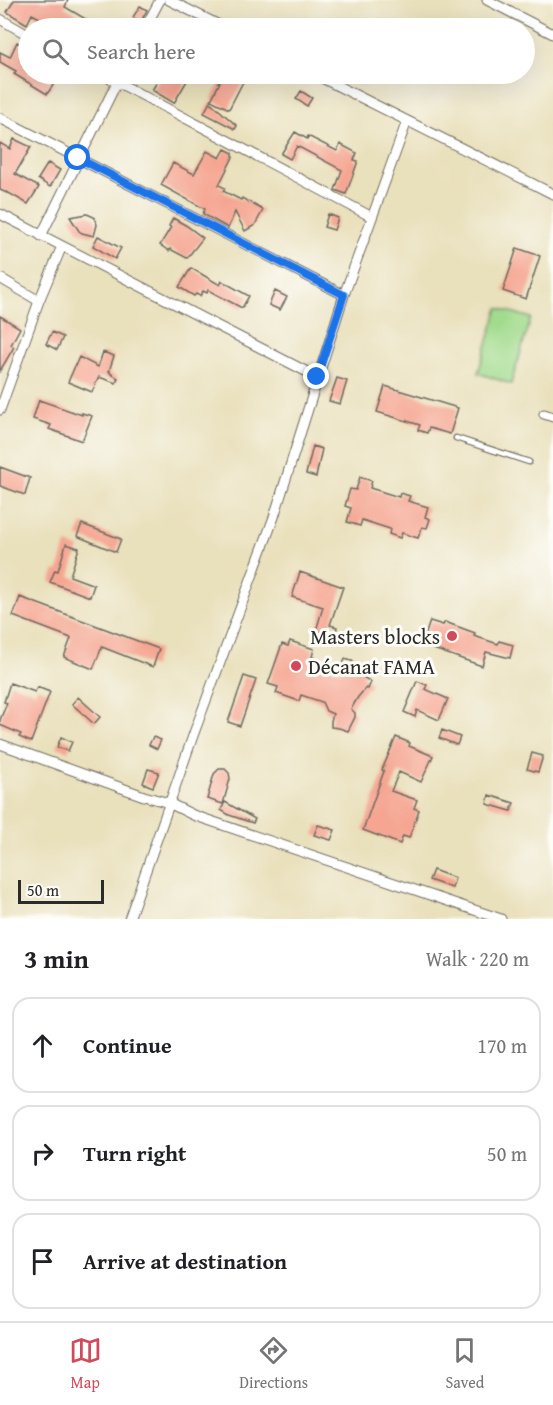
<!DOCTYPE html>
<meta charset="utf-8">
<style>
body{margin:0;font-family:"Gentium Book Plus",serif;background:#f6f6f6;color:#202124}
.scale{position:absolute;left:18px;bottom:15px;width:86px;box-sizing:border-box;padding-left:6px;border:3px solid #2b2b2b;border-top:0;font-size:16px;line-height:21px;white-space:nowrap;color:#2b2b2b;-webkit-text-stroke:4px #fdfcf7;paint-order:stroke}
.stop{position:absolute;width:18px;height:18px;margin:-14px;border:4px solid #1a73e8;border-radius:50%;background:#fff}
.stop.end{background:#1a73e8;border-color:#fff;box-shadow:0 2px 6px #0008}
.list{margin:0;padding:0;list-style:none}
h2{display:flex;justify-content:space-between;align-items:center;height:78px;margin:0;padding:0 24px;font-size:26px}
h2 small{font-size:20px;font-weight:400;color:#757577}
.list li{display:grid;grid-template-columns:39px 1fr auto;gap:18px;align-items:center;box-sizing:border-box;height:96px;margin:0 12px 12px;padding:0 12px;border:2px solid #e0e0e0;border-radius:18px}
.list b{display:block;font-size:22px;white-space:nowrap}
.list em{font-size:20px;font-style:normal;color:#757577}
.icon{flex:none;width:33px;height:33px;fill:none;stroke:currentColor;stroke-width:2;stroke-linecap:round;stroke-linejoin:round}
.map{position:relative;flex:none;width:553px;height:919px;overflow:hidden}
.search{position:absolute;background:#fff;box-shadow:0 6px 24px #0002;left:18px;right:18px;top:18px;height:66px;display:flex;align-items:center;gap:15px;box-sizing:border-box;padding:0 21px;border-radius:33px;color:#757577;font-size:22px}
.sheet{height:402px;background:#fff}
nav{display:flex;justify-content:space-around;align-items:center;box-sizing:border-box;height:84px;border-top:2px solid #e0e0e0;background:#fff;font-size:16px;color:#757577}
nav a{display:grid;justify-items:center;gap:3px}
nav .on{color:#d1495b}
.map>svg:first-child{display:block}
.green{fill:#a2db8e;stroke:#66835c;stroke-width:1.5}
.building{fill:#f5a591}
.lines{fill:none;stroke-linecap:round;stroke-linejoin:round}
.lane-casing{stroke:#6e6a5e;stroke-width:7}
.street-casing{stroke:#6e6a5e;stroke-width:11}
.lane{stroke:#fff;stroke-width:4.5}
.street{stroke:#fff;stroke-width:9}
.route{stroke:#1a73e8;stroke-width:8}
.poi-dot{fill:#d1495b;stroke:#fdfcf7;stroke-width:2}
.labels{text-anchor:middle;dominant-baseline:central;stroke-width:6;stroke-linejoin:round;paint-order:stroke}
.poi-label{font-size:21px;fill:#2b2b2b;stroke:#fdfcf7;text-anchor:end}
</style>
<div class="map">
<svg width="553" height="919" viewBox="0 0 553 919">
<rect width="100%" height="100%" fill="#fdfcf7"/>
<filter id="ink" filterUnits="userSpaceOnUse"><feTurbulence type="fractalNoise" baseFrequency=".0167" numOctaves="2"/><feDisplacementMap in="SourceGraphic" scale="12" xChannelSelector="R" yChannelSelector="G"/><feConvolveMatrix kernelMatrix="1 2 1 2 8 2 1 2 1" color-interpolation-filters="sRGB"/></filter>
<filter id="wash" filterUnits="userSpaceOnUse"><feTurbulence type="fractalNoise" baseFrequency=".008" numOctaves="4" result="noise"/><feDisplacementMap in="SourceGraphic" scale="24" xChannelSelector="R" yChannelSelector="G"/><feGaussianBlur stdDeviation="1.35" result="paint"/><feColorMatrix in="noise" values="0 0 0 0 0 0 0 0 0 0 0 0 0 0 0 0 0 1.4 0 .05"/><feComposite in="paint" operator="in"/></filter>
<g filter="url(#wash)">
<rect width="100%" height="100%" fill="#e9e0bc"/>
<path class="green" d="M 498,308 L 531,318 L 511,384 L 478,373 Z"/>
<g id="blocks">
<path class="building" d="M 14,0 L 68,0 L 65,7 L 101,28 L 59,28 L 32,14 L 27,24 L 7,12 Z
M 140,6 L 147,10 L 140,23 L 133,17 Z
M 17,42 L 27,47 L 23,54 L 28,57 L 28,74 L 38,74 L 54,84 L 47,94 L 14,74 L 16,71 L 0,62 L 0,52 L 10,57 Z
M 162,74 L 191,74 L 174,103 L 152,90 Z
M 222,74 L 247,74 L 229,109 L 211,100 L 220,82 L 218,82 Z
M 301,91 L 312,98 L 307,106 L 296,99 Z
M 210,102 L 237,126 L 235,129 L 204,113 Z
M 295,132 L 307,139 L 308,136 L 337,151 L 340,144 L 357,153 L 354,160 L 358,161 L 346,194 L 335,190 L 342,170 L 297,146 L 290,159 L 281,154 Z
M 14,139 L 31,147 L 15,174 L 39,187 L 28,204 L 7,192 L 7,193 L 0,190 L 0,143 L 10,149 Z
M 225,149 L 233,153 L 233,157 L 219,185 L 225,188 L 223,191 L 241,200 L 242,198 L 263,210 L 255,225 L 245,231 L 235,212 L 228,228 L 203,214 L 205,209 L 161,185 L 173,163 L 194,174 L 207,151 L 220,158 Z
M 48,163 L 60,170 L 50,187 L 38,179 Z
M 87,214 L 94,217 L 96,221 L 97,225 L 94,236 L 82,233 L 79,231 L 70,217 Z
M 328,214 L 338,218 L 334,230 L 324,227 Z
M 173,218 L 187,226 L 203,238 L 187,258 L 170,249 L 169,251 L 160,245 L 171,227 L 169,226 Z
M 98,236 L 121,248 L 115,259 L 93,246 Z
M 517,248 L 540,256 L 526,299 L 503,291 Z
M 191,268 L 220,285 L 222,281 L 249,296 L 242,308 L 208,290 L 207,293 L 203,291 L 200,296 L 196,294 L 194,296 L 179,287 Z
M 275,291 L 287,297 L 280,310 L 269,305 Z
M 0,316 L 20,328 L 11,345 L 14,347 L 0,371 Z
M 52,332 L 63,337 L 57,350 L 46,344 Z
M 103,352 L 114,356 L 109,371 L 110,371 L 110,373 L 118,378 L 116,383 L 99,377 L 92,392 L 68,382 L 79,357 L 98,367 Z
M 337,378 L 347,381 L 340,404 L 329,401 Z
M 385,386 L 458,408 L 450,434 L 429,428 L 427,433 L 418,430 L 420,425 L 377,412 Z
M 39,400 L 82,415 L 82,413 L 92,416 L 82,441 L 49,429 L 51,425 L 33,419 Z
M 313,446 L 322,449 L 316,477 L 306,474 Z
M 0,467 L 30,478 L 25,495 L 0,486 Z
M 360,477 L 372,481 L 370,488 L 399,497 L 400,493 L 410,496 L 408,501 L 428,507 L 425,517 L 430,519 L 427,528 L 422,527 L 418,538 L 402,533 L 400,538 L 389,534 L 390,529 L 362,520 L 360,526 L 347,522 L 351,508 L 345,506 L 350,489 L 356,490 Z
M 82,524 L 121,539 L 116,552 L 77,536 Z
M 66,544 L 79,548 L 70,576 L 94,585 L 90,597 L 50,582 L 55,570 L 58,571 Z
M 300,572 L 343,587 L 330,625 L 337,627 L 335,636 L 316,631 L 323,607 L 292,597 Z
M 20,597 L 159,649 L 153,667 L 102,647 L 93,669 L 64,657 L 71,638 L 13,616 Z
M 430,621 L 443,625 L 445,622 L 475,633 L 474,636 L 498,644 L 499,641 L 513,645 L 510,658 L 486,652 L 482,666 L 422,645 Z
M 290,641 L 314,649 L 312,657 L 316,658 L 315,662 L 341,671 L 345,659 L 352,661 L 355,664 L 366,668 L 363,677 L 371,682 L 368,689 L 366,688 L 358,697 L 351,709 L 355,713 L 355,717 L 348,731 L 339,728 L 331,727 L 331,721 L 333,714 L 326,711 L 322,702 L 301,695 L 299,701 L 276,693 L 278,687 L 268,684 L 282,644 L 288,646 Z
M 244,676 L 256,680 L 240,726 L 228,722 Z
M 417,681 L 427,685 L 425,689 L 448,699 L 439,720 L 417,710 L 415,717 L 404,712 Z
M 10,683 L 35,692 L 37,687 L 50,692 L 31,742 L 19,737 L 21,734 L 0,725 L 0,720 L 7,703 L 4,702 Z
M 78,697 L 100,717 L 94,724 L 72,704 Z
M 442,730 L 460,737 L 457,745 L 439,738 Z
M 61,737 L 72,742 L 68,751 L 57,747 Z
M 153,737 L 161,740 L 157,749 L 149,745 Z
M 396,737 L 410,743 L 409,746 L 433,756 L 421,782 L 399,772 L 391,791 L 417,800 L 414,808 L 419,810 L 409,838 L 403,836 L 400,844 L 363,830 L 384,771 L 382,770 Z
M 532,753 L 543,756 L 538,772 L 527,769 Z
M 148,769 L 159,772 L 153,787 L 143,783 Z
M 219,769 L 225,769 L 229,773 L 230,779 L 223,804 L 207,799 L 214,774 Z
M 489,795 L 514,803 L 511,811 L 487,804 Z
M 225,802 L 255,819 L 253,823 L 229,815 L 221,810 Z
M 318,825 L 335,830 L 331,840 L 314,835 Z
M 433,870 L 455,878 L 452,888 L 429,880 Z"/>
</g>
</g>
<g filter="url(#ink)">
<use href="#blocks" fill-opacity="0" stroke="#6e6a5e" stroke-width="1.5"/>
<g class="lines">
<defs>
<path id="lane" d="M 456,438 L 529,462"/>
<path id="street" d="M 169,0 L 225,28
M 487,0 L 553,34
M 0,19 L 28,35
M 145,28 L 160,0
M 102,74 L 372,217
M 314,74 L 553,194
M 0,118 L 344,295
M 0,214 L 317,377
M 41,236 L 121,74
M 0,278 L 39,301
M 0,410 L 39,301 L 62,246
M 544,414 L 553,417
M 0,744 L 144,796 L 169,803 L 193,815 L 501,919
M 129,919 L 194,733 L 274,517 L 344,295 L 407,121"/>
</defs>
<use href="#lane" class="lane-casing"/>
<use href="#street" class="street-casing"/>
<use href="#lane" class="lane"/>
<use href="#street" class="street"/>
</g>
</g>
<g class="lines" filter="url(#ink)">
<path class="route" d="M 78,158 L 344,295 L 317,377"/>
</g>
<g class="poi-dot">
<circle cx="452" cy="636" r="6"/>
<circle cx="296" cy="666" r="6"/>
</g>
<g class="labels">
<g class="poi-label">
<text x="440" y="636">Masters blocks</text>
<text x="308" y="666" text-anchor="start">Décanat FAMA</text>
</g>
</g>
</svg>
<div class="scale">50 m</div>
<div class="stop" style="left:78px;top:158px"></div>
<div class="stop end" style="left:317px;top:377px"></div>
<div class="search"><svg class="icon" aria-label="search" viewBox="0 0 24 24"><circle cx="10" cy="10" r="6"/><path d="M15 15l6 6"/></svg>Search here</div>
</div>
<section class="sheet">
<h2>3 min<small>Walk · 220 m</small></h2>
<ul class="list">
<li><svg class="icon" aria-label="ahead" viewBox="0 0 24 24"><path d="M12 20V5M6 11l6-6 6 6"/></svg><div><b>Continue</b></div><em>170 m</em></li>
<li><svg class="icon" aria-label="right" viewBox="0 0 24 24"><path d="M7 20v-9h11M14 6l5 5-5 5"/></svg><div><b>Turn right</b></div><em>50 m</em></li>
<li><svg class="icon" aria-label="arrive" viewBox="0 0 24 24"><path d="M6 21V4h12l-3 4 3 4H6"/></svg><div><b>Arrive at destination</b></div></li>
</ul>
</section>
<nav>
<a class="on"><svg class="icon" aria-label="map" viewBox="0 0 24 24"><path d="M3 6l6-2 6 2 6-2v14l-6 2-6-2-6 2zM9 4v14M15 6v14"/></svg>Map</a>
<a><svg class="icon" aria-label="directions" viewBox="0 0 24 24"><path d="M12 3l9 9-9 9-9-9zM9 14v-3h6M13 9l2 2-2 2"/></svg>Directions</a>
<a><svg class="icon" aria-label="saved" viewBox="0 0 24 24"><path d="M7 4h10v16l-5-4-5 4z"/></svg>Saved</a>
</nav>
